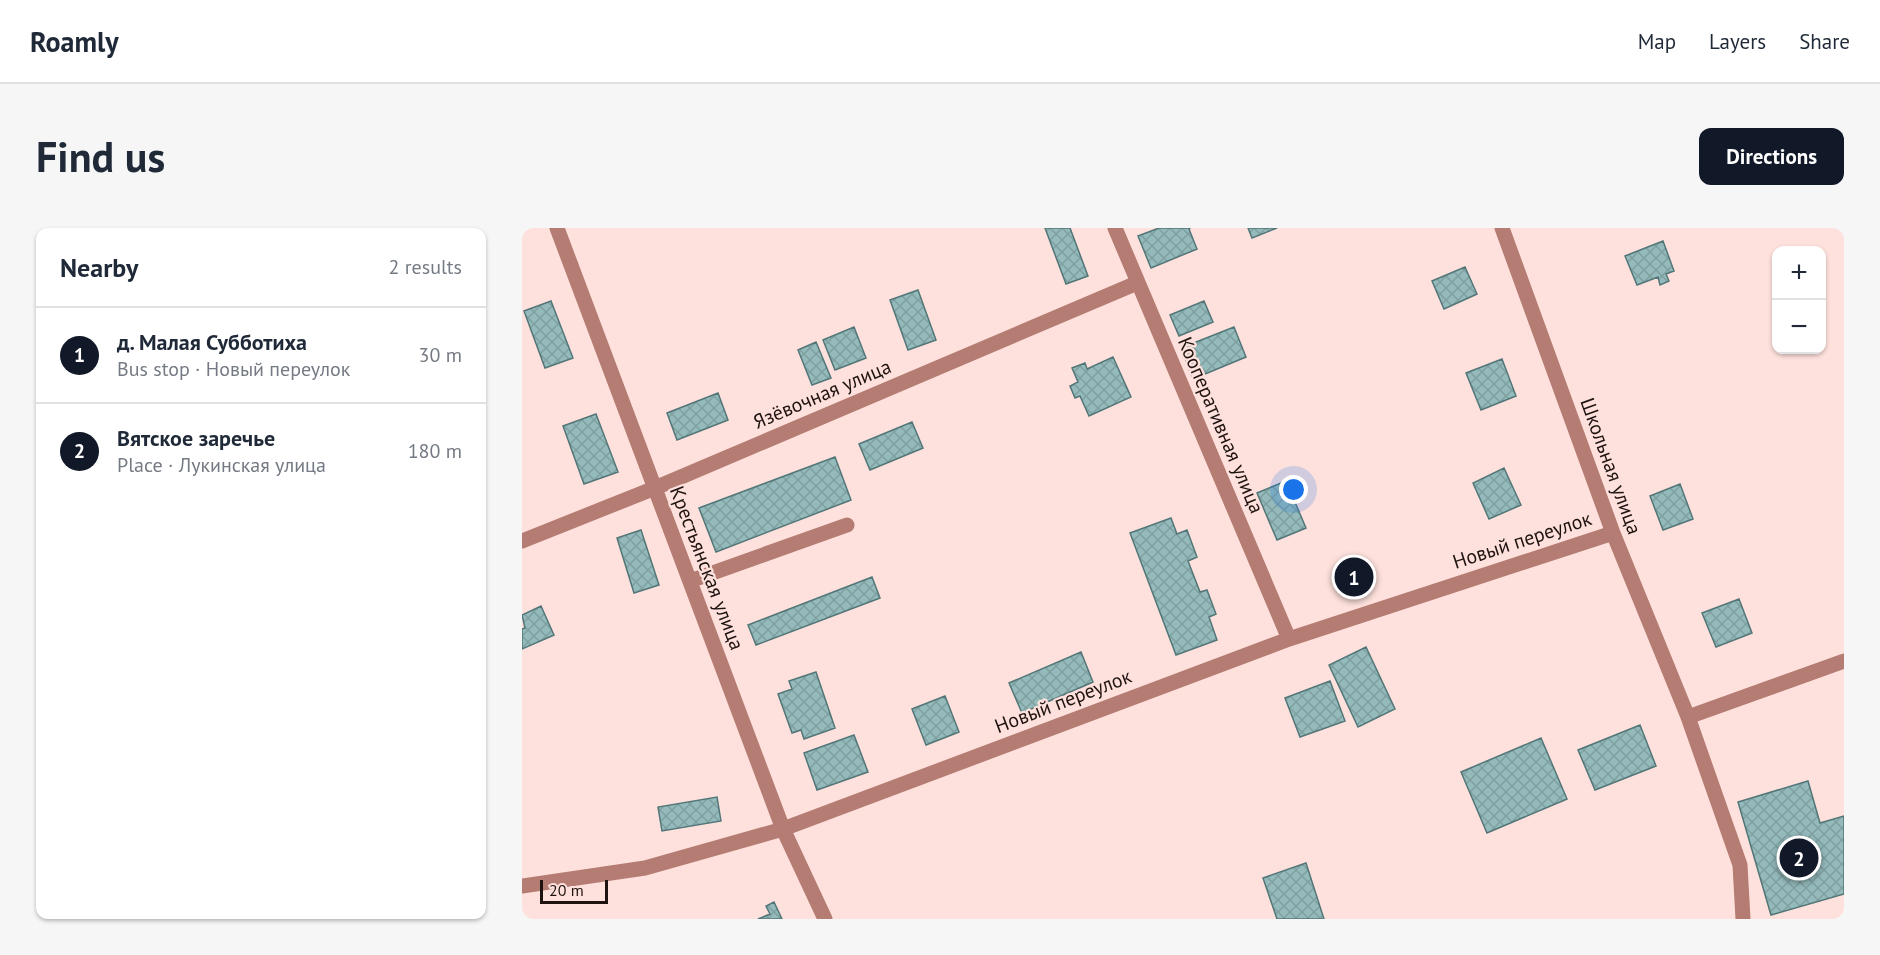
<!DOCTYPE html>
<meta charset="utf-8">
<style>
body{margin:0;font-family:"PT Sans",sans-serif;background:#f6f6f7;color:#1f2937}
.controls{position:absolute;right:18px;top:18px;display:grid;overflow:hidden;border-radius:12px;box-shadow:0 2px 4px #0004}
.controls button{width:54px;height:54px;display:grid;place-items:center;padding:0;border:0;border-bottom:2px solid #e0e1e3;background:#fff;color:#1f2937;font:30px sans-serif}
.scale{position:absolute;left:18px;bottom:15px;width:68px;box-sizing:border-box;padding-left:6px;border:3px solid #1f1311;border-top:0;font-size:16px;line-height:21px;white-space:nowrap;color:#1f1311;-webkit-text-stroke:4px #fee1dc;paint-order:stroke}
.you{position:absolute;left:772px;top:262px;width:21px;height:21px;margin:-15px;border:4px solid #fff;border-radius:50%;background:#1a73e8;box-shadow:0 0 0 9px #1a73e833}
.badge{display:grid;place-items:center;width:39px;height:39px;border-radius:50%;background:#111827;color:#fff;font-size:20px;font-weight:700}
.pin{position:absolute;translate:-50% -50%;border:3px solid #fff;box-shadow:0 2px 6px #0006}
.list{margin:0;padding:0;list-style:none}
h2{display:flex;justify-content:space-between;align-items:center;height:78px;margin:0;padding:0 24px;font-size:26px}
h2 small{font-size:20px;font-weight:400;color:#747a83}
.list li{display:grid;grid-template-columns:39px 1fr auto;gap:18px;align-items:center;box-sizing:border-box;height:96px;padding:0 24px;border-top:2px solid #e0e1e3}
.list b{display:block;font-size:22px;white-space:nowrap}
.list p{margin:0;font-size:20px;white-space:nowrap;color:#747a83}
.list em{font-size:20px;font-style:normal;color:#747a83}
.map{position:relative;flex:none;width:1322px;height:691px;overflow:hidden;border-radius:12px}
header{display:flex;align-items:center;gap:36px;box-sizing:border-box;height:84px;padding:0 30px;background:#fff;border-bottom:2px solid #e0e1e3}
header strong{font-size:28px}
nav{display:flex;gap:33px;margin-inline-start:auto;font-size:21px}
.intro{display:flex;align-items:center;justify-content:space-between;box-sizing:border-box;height:144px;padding:0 36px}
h1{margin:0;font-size:42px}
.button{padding:15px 27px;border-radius:12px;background:#111827;color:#fff;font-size:21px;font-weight:700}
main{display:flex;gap:36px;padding:0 36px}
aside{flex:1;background:#fff;border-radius:12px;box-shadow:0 2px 4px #0004}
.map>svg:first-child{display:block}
.building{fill:url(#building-cross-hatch);stroke:#527678;stroke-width:1.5}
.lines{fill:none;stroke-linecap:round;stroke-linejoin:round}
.minor{stroke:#b57c73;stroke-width:15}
.labels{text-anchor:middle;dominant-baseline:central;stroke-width:4.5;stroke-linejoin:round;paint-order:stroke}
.street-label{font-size:20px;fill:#1f1311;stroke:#fee1dc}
</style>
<header>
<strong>Roamly</strong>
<nav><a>Map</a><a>Layers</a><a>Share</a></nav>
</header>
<div class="intro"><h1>Find us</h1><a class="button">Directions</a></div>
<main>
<aside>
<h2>Nearby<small>2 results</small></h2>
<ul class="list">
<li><span class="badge">1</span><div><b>д. Малая Субботиха</b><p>Bus stop · Новый переулок</p></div><em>30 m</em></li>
<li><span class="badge">2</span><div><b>Вятское заречье</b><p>Place · Лукинская улица</p></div><em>180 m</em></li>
</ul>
</aside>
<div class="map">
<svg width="1322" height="691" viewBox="0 0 1322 691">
<defs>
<pattern id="building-cross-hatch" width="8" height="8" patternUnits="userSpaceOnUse" patternTransform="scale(1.5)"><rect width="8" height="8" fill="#94babb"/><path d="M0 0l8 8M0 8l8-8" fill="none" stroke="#7f9fa0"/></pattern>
</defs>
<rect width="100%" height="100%" fill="#fee1dc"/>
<path class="building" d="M 523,0 L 548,0 L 566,48 L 544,56 Z
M 637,0 L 668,0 L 667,1 L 675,21 L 629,40 L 616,8 Z
M 726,0 L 755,0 L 730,10 Z
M 1141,13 L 1152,43 L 1144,46 L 1147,53 L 1138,57 L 1136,49 L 1115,57 L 1103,28 Z
M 943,39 L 955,66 L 922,81 L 910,53 Z
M 396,62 L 414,112 L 386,122 L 368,72 Z
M 29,73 L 51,130 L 23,140 L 2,83 Z
M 682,73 L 691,94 L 657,108 L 648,87 Z
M 332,99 L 344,130 L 313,142 L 301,112 Z
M 712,99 L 724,129 L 671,151 L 659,120 Z
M 294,114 L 309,150 L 290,157 L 276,122 Z
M 591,129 L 609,169 L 567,188 L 558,168 L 553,170 L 548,158 L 556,154 L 550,140 L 563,135 L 565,141 Z
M 980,131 L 994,168 L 959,182 L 944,145 Z
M 196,165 L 206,192 L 155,212 L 145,185 Z
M 74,186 L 96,244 L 62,256 L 41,198 Z
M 390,194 L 401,220 L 348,242 L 337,216 Z
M 313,229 L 329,272 L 194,324 L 177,280 Z
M 982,240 L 999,277 L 967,291 L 951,255 Z
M 764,253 L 784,300 L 755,312 L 735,265 Z
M 1158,256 L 1171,291 L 1141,302 L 1128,268 Z
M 649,290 L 655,306 L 665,302 L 675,329 L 666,333 L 678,364 L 685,362 L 694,386 L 687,389 L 695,412 L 654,427 L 608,305 Z
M 119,302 L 137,357 L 112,365 L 95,310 Z
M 350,349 L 358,370 L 234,417 L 226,397 Z
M 1217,371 L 1230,405 L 1194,419 L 1180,385 Z
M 19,378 L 32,407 L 0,421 L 0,401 L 3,400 L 0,387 Z
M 844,419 L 873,481 L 836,499 L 807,437 Z
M 559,424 L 571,454 L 500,485 L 487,455 Z
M 294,444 L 313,500 L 282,511 L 279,502 L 270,505 L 256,466 L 270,461 L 267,453 Z
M 808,453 L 823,493 L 778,509 L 763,470 Z
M 423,468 L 437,504 L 404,517 L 390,481 Z
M 1118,497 L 1134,538 L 1073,562 L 1056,522 Z
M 332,507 L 346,544 L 295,562 L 282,525 Z
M 1019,510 L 1045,571 L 965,605 L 939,544 Z
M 1286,553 L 1298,595 L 1322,588 L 1322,666 L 1249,687 L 1216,574 Z
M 195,569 L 199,593 L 140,603 L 136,579 Z
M 784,635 L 802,691 L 755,691 L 741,650 Z
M 252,674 L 260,691 L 236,691 L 248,686 L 244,678 Z"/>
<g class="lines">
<path class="minor" d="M 35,0 L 261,601 L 303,691
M 593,0 L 767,411
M 980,0 L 1091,305 L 1166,489 L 1218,637 L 1221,691
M 0,313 L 133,260 L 615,55
M 168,353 L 325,297
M 1166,489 L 1322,433
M 0,658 L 123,640 L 261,601 L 767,411 L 1091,305"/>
</g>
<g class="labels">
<g class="street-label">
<text transform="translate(300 166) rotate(-23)">Язёвочная улица</text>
<text transform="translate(699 197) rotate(67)">Кооперативная улица</text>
<text transform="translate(1089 238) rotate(70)">Школьная улица</text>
<text transform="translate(1000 312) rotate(-18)">Новый переулок</text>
<text transform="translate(185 340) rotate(69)">Крестьянская улица</text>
<text transform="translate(541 473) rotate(-21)">Новый переулок</text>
</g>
</g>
</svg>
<div class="controls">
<button>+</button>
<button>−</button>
</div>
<div class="scale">20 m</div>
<div class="you"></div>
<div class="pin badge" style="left:832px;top:349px">1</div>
<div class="pin badge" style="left:1277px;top:630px">2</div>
</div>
</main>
